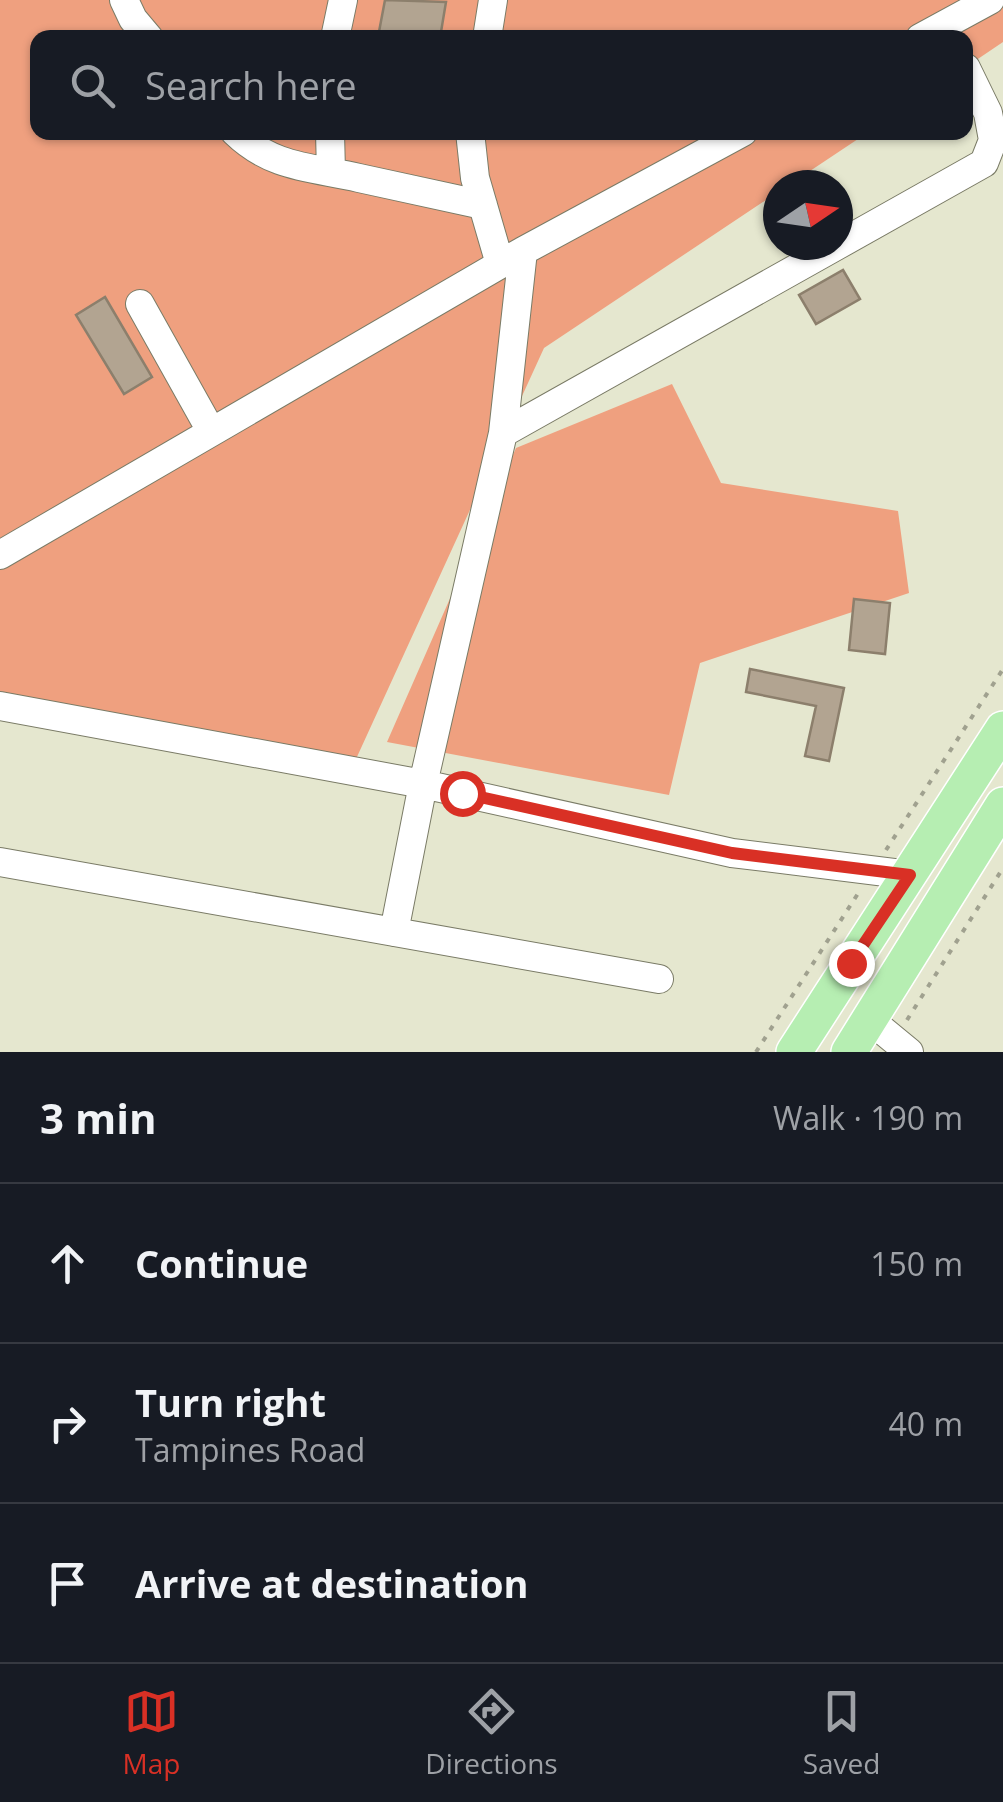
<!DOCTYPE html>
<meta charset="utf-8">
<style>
body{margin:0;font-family:"Open Sans",sans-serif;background:#20242c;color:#f1f3f6}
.compass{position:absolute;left:763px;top:170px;width:90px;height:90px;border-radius:50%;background:#171b24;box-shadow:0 2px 8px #0004;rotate:77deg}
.stop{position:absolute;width:30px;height:30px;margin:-22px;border:8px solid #d93025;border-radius:50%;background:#fff}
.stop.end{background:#d93025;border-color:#fff;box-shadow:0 2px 10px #0008}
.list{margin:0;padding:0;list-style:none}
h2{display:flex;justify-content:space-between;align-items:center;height:130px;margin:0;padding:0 40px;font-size:42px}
h2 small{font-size:32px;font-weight:400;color:#9ea1a6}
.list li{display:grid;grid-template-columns:65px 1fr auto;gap:30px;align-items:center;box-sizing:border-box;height:160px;padding:0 40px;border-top:2px solid #363941}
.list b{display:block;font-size:38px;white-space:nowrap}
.list p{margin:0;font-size:32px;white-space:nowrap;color:#9ea1a6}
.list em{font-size:32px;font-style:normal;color:#9ea1a6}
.icon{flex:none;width:55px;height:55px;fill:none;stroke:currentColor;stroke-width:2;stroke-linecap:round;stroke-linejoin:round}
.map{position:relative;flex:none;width:1003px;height:1052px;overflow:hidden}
.search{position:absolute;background:#171b24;box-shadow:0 2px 8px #0004;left:30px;right:30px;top:30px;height:110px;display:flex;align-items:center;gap:25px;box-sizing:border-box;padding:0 35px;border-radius:20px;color:#9ea1a6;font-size:38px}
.sheet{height:610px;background:#171b24}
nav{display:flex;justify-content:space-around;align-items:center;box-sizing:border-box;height:140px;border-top:2px solid #363941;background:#171b24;font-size:28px;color:#9ea1a6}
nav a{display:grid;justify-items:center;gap:5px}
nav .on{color:#d93025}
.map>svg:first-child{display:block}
.forest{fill:#efa07f}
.building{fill:#b2a491;stroke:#8c7f6c;stroke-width:2.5}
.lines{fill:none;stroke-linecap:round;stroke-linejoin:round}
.minor-casing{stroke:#7a7b66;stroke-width:30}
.major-casing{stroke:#fff;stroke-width:38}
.path{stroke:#a0a18f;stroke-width:4;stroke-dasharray:5 8;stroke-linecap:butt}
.minor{stroke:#fff;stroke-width:28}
.major{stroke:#b6eeb2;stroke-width:35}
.route{stroke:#d93025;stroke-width:12}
</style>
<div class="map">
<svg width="1003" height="1052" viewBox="0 0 1003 1052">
<rect width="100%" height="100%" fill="#e5e7cf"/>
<path class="forest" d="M 0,0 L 1003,0 L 1003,42 L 966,67 L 966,38 L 38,38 L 38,132 L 867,133 L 789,185 L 778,185 L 778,192 L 544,348 L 356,759 L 0,696 Z
M 672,384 L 721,483 L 898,511 L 909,593 L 700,663 L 669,795 L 387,742 L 516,448 Z"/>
<path class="building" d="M 385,0 L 446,2 L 440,38 L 378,37 Z
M 843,270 L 860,299 L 816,324 L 799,295 Z
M 105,297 L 152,377 L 124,394 L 76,315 Z
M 854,599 L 890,603 L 885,654 L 849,650 Z
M 750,669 L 844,688 L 829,761 L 805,756 L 816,706 L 746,692 Z"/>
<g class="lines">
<defs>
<path id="minor" d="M 124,0 L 133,19 L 149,38
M 335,38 L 343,0
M 487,38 L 493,0
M 920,38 L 990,0
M 235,132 C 272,168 311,167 359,178 C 400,187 441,196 483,205
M 330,132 L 331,172
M 470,132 L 475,178 L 500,264
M 838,245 L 984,163 L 993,140 L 988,113 L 966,68
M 140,304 L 211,431
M 503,433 L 838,245
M 0,555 L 523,251 L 743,132
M 0,706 L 423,784 L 732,853 L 910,875
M 0,862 L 659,979
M 394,932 L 423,784 L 503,433 L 523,251
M 870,1020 L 909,1052"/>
<path id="major" d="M 794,1052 L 1003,729
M 849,1052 L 1003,805"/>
</defs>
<use href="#minor" class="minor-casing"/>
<use href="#major" class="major-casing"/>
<path class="path" d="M 886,850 L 1003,669
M 907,1020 L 1003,868
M 756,1052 L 859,892"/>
<use href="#minor" class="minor"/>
<use href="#major" class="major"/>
</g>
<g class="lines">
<path class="route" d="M 462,793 L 732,853 L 910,875 L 851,963"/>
</g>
</svg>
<svg class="compass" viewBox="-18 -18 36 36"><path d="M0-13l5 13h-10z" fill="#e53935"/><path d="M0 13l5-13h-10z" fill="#9ea1a6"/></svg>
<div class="stop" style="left:462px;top:793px"></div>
<div class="stop end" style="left:851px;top:963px"></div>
<div class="search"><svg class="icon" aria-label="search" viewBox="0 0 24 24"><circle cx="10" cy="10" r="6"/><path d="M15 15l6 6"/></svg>Search here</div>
</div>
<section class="sheet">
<h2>3 min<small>Walk · 190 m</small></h2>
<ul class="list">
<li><svg class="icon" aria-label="ahead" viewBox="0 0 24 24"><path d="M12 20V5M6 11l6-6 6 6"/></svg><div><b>Continue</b></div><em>150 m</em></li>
<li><svg class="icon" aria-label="right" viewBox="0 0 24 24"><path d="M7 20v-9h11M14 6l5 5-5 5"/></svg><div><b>Turn right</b><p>Tampines Road</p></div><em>40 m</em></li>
<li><svg class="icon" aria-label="arrive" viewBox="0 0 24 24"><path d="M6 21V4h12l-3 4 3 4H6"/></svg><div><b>Arrive at destination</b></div></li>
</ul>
</section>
<nav>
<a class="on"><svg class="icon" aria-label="map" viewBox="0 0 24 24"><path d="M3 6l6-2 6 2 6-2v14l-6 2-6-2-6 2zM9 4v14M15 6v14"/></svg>Map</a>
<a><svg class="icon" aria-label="directions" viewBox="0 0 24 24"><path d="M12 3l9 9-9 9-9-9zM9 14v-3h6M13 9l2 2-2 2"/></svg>Directions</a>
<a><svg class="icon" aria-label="saved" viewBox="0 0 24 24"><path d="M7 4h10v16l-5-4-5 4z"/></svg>Saved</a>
</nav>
